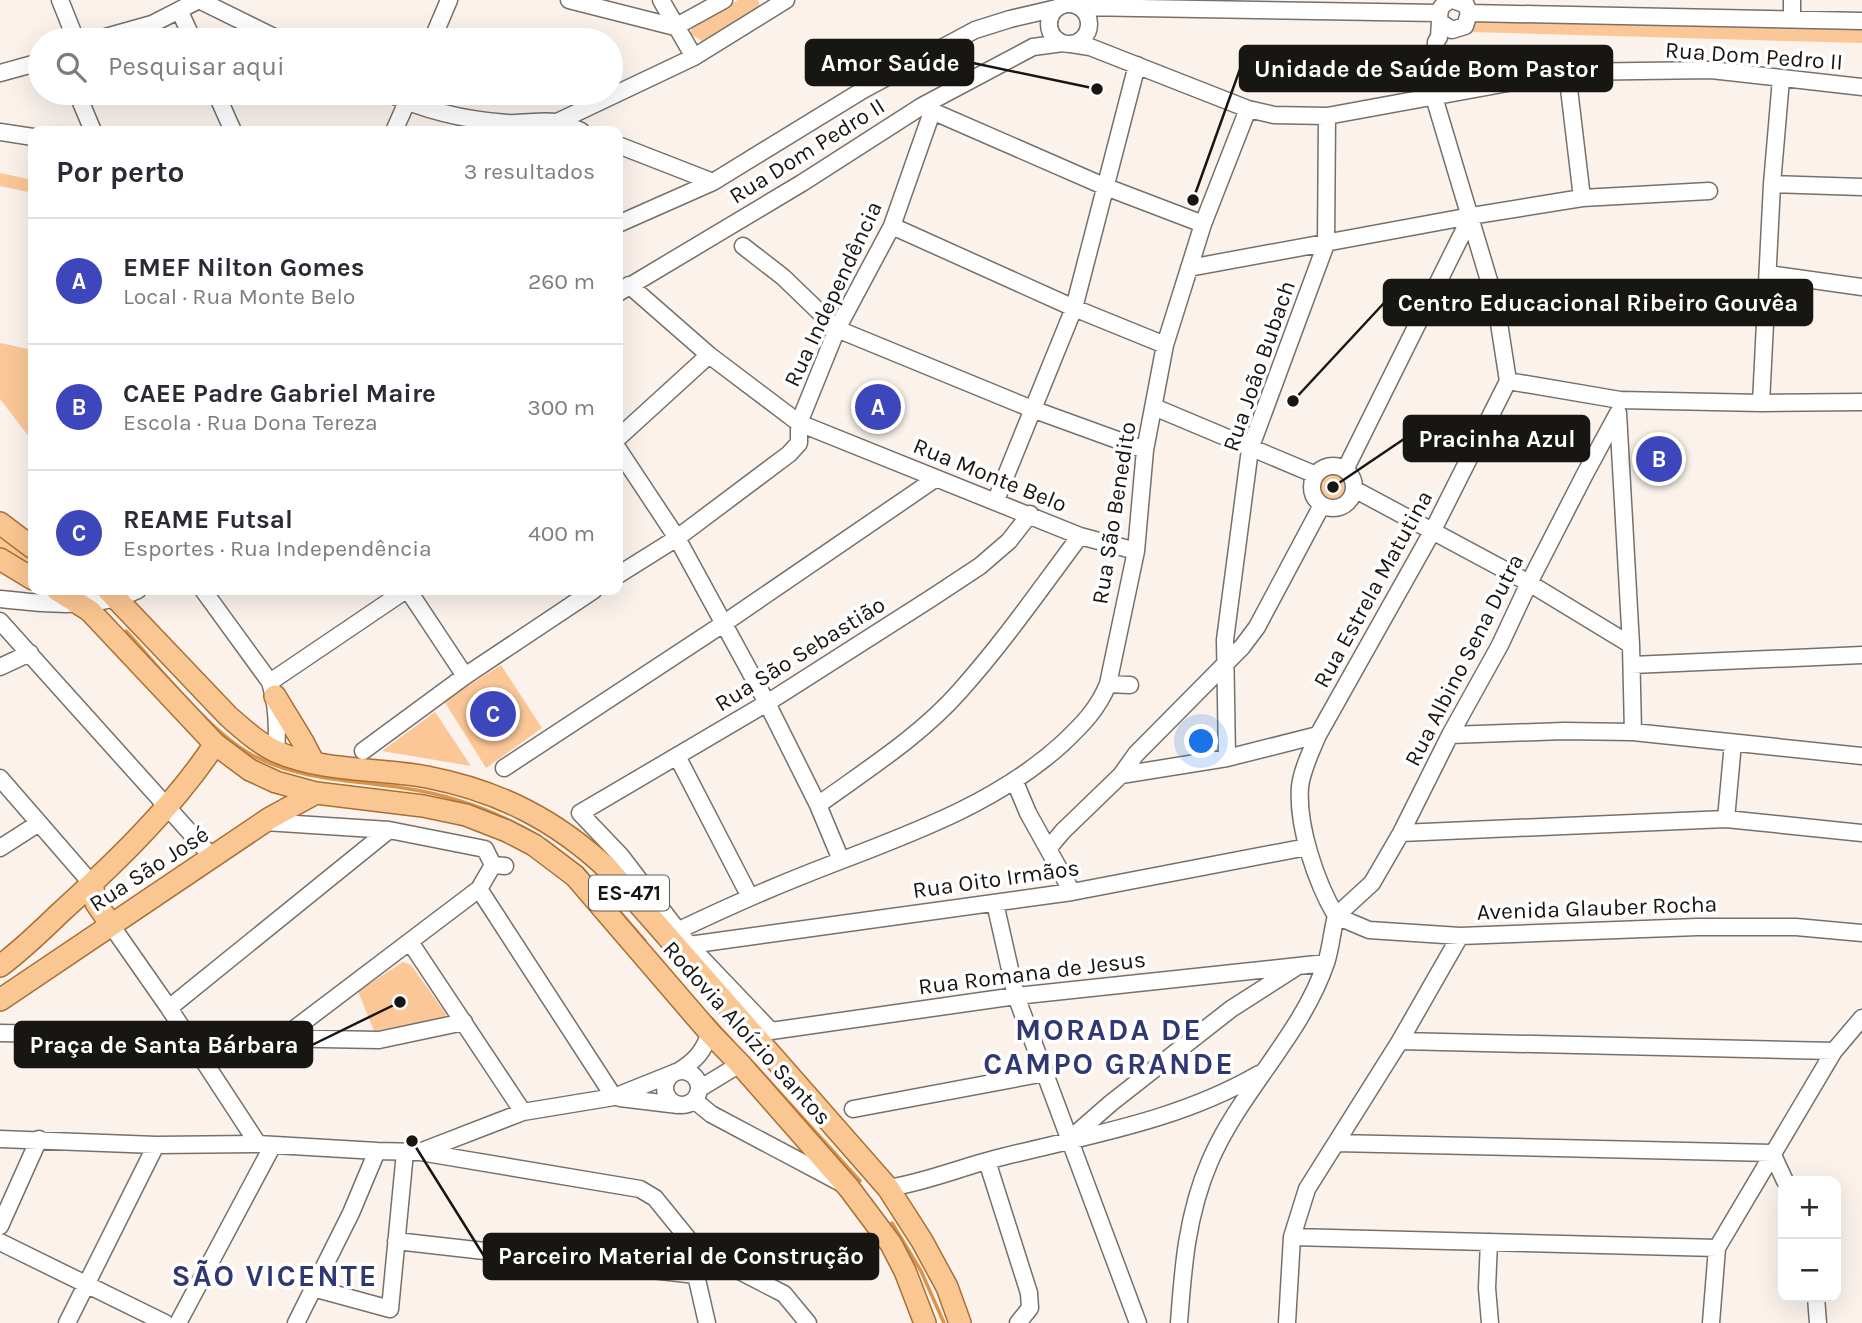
<!DOCTYPE html>
<html lang="pt">
<meta charset="utf-8">
<style>
body{margin:0;font-family:Karla,sans-serif;background:#f2f2f3;color:#2b2b33}
.controls{position:absolute;right:21px;bottom:21px;display:grid;overflow:hidden;border-radius:14px;box-shadow:0 7px 28px #0002}
.controls button{width:63px;height:63px;display:grid;place-items:center;padding:0;border:0;border-bottom:2px solid #e1e1e2;background:#fff;color:#2b2b33;font:35px sans-serif}
.you{position:absolute;left:1202px;top:742px;width:24px;height:24px;margin:-18px;border:5px solid #fff;border-radius:50%;background:#1a73e8;box-shadow:0 0 0 10px #1a73e833}
.badge{display:grid;place-items:center;width:46px;height:46px;border-radius:50%;background:#3d46ba;color:#fff;font-size:23px;font-weight:700}
.pin{position:absolute;translate:-50% -50%;border:4px solid #fff;box-shadow:0 2px 7px #0006}
.list{margin:0;padding:0;list-style:none}
h2{display:flex;justify-content:space-between;align-items:center;height:91px;margin:0;padding:0 28px;font-size:30px}
h2 small{font-size:23px;font-weight:400;color:#7c7c81}
.list li{display:grid;grid-template-columns:46px 1fr auto;gap:21px;align-items:center;box-sizing:border-box;height:126px;padding:0 28px;border-top:2px solid #e1e1e2}
.list b{display:block;font-size:26px;white-space:nowrap}
.list p{margin:0;font-size:23px;white-space:nowrap;color:#7c7c81}
.list em{font-size:23px;font-style:normal;color:#7c7c81}
.icon{flex:none;width:38px;height:38px;fill:none;stroke:currentColor;stroke-width:2;stroke-linecap:round;stroke-linejoin:round}
.map{position:relative;flex:none;width:1862px;height:1323px;overflow:hidden}
.search{position:absolute;background:#fff;box-shadow:0 7px 28px #0002;left:28px;top:28px;width:595px;height:77px;display:flex;align-items:center;gap:18px;box-sizing:border-box;padding:0 24px;border-radius:38px;color:#7c7c81;font-size:26px}
.panel{position:absolute;background:#fff;box-shadow:0 7px 28px #0002;left:28px;top:126px;width:595px;height:469px;border-radius:14px}
.map>svg:first-child{display:block}
.green{fill:#fbc797}
.lines{fill:none;stroke-linecap:round;stroke-linejoin:round}
.stream{stroke:#dd9247;stroke-width:3.5}
.minor-casing{stroke:#77706a;stroke-width:19}
.major-casing{stroke:#a87035;stroke-width:24}
.minor{stroke:#fff;stroke-width:16}
.major{stroke:#fac691;stroke-width:21}
.labels{text-anchor:middle;dominant-baseline:central;stroke-width:7;stroke-linejoin:round;paint-order:stroke}
.shield{fill:#fff;stroke:#5d5c5a;stroke-width:2}
.shield-label{font-size:21px;font-weight:bold;fill:#181613}
.street-label{font-size:23px;fill:#181613;stroke:#fff}
.district-label{font-size:30px;font-weight:bold;letter-spacing:2px;fill:#2f3872;stroke:#fff}
.leader{fill:none;stroke:#181613;stroke-width:2.5}
.callout-dot{fill:#181613;stroke:#fff;stroke-width:2.5}
.callout{fill:#181613;stroke:#181613;stroke-width:2.5}
.callout-label{font-size:24px;text-anchor:middle;font-weight:bold;fill:#fff}
</style>
<div class="map">
<svg width="1862" height="1323" viewBox="0 0 1862 1323">
<rect width="100%" height="100%" fill="#faf2eb"/>
<path class="green" d="M 738,0 L 758,0 L 761,9 L 702,41 L 690,34 L 693,24 Z
M 1471,20 L 1862,27 L 1862,43 L 1471,32 Z
M 0,173 L 33,180 L 33,193 L 0,186 Z
M 0,343 L 33,350 L 33,442 L 0,399 Z
M1312 487a21 21 0 1 1 42 0a21 21 0 1 1-42 0Z
M 0,531 L 33,556 L 33,574 L 0,553 Z
M 501,665 L 542,728 L 486,768 L 444,701 Z
M 435,712 L 471,766 L 382,751 Z
M 403,962 L 411,965 L 446,1014 L 446,1018 L 374,1031 L 358,991 Z"/>
<g class="lines">
<path class="stream" d="M 126,631 C 160,668 210,732 252,755 C 298,780 352,780 403,788 C 452,795 495,810 538,836
M 545,840 L 582,868 L 645,941
M 711,1018 L 732,1041
M 754,1064 L 860,1181
M 892,1223 L 921,1271 L 944,1323"/>
<defs>
<path id="minor" d="M 60,0 L 76,40
M 199,0 L 280,40
M 569,0 L 675,27 L 724,0
M 661,0 L 694,57
M 1451,0 C 1440,5 1438,11 1440,22 L 1452,30 L 1465,26 L 1469,13 L 1466,5 L 1453,0
M1049 24a20 20 0 1 1 40 0a20 20 0 1 1-40 0Z
M 1079,7 L 1438,13
M 180,12 L 193,40
M 1469,13 L 1862,21
M 1792,19 L 1792,0
M 95,40 L 152,24 L 199,0
M 432,40 L 449,0
M 1071,44 L 1090,47 L 1248,109 L 1274,115 L 1327,116 L 1567,72 L 1711,70 L 1862,87
M 1567,72 L 1582,198
M 0,73 L 40,62
M 77,93 L 93,131
M 216,93 L 233,131
M 388,93 C 425,111 466,120 507,123 C 523,124 540,120 556,122 C 564,123 573,128 581,131
M 925,108 L 1106,187 L 1203,224
M 394,131 L 410,95
M 552,131 L 557,122 L 694,57 L 786,0
M 0,132 L 33,137
M 618,145 L 713,182
M 1772,184 L 1862,187
M 618,224 L 713,182 L 863,90 L 975,30 L 1010,19 L 1057,8
M 892,226 L 1074,308 L 1165,345
M 743,246 L 783,277 L 837,329 L 1032,409 L 1145,450
M 1189,268 L 1471,216 L 1582,198 L 1709,191
M 1769,274 L 1862,287
M 629,285 L 709,355 L 799,423 L 1080,536 L 1136,551
M 618,293 L 802,183 L 922,106 L 1033,47 L 1063,43
M 1496,304 L 1767,289
M 1508,381 L 1620,400 L 1761,403 L 1862,402
M 1761,403 L 1772,184 L 1781,79
M 1154,407 L 1316,475
M 1618,413 L 1631,645 L 1633,732
M 618,438 L 709,355
M 618,449 L 677,538 L 767,703 L 818,805 L 841,860
M1312 487a21 21 0 1 1 42 0a21 21 0 1 1-42 0Z
M 1345,470 L 1471,216
M 1354,489 L 1529,583 L 1631,645
M 996,500 L 1074,308 L 1137,65
M 1030,514 L 1009,541 L 980,566 L 930,599 L 767,703 L 580,813 L 621,856 L 689,945 L 771,1031 L 1016,996 L 1298,966
M 618,575 L 677,538 L 789,454 L 799,443 L 799,423 L 837,329 L 892,226 L 932,112
M 203,590 L 270,682 C 277,704 278,728 276,751
M 408,590 L 465,676
M 0,599 C 44,604 96,610 138,590
M 0,621 L 213,858
M 1632,665 L 1862,655
M 0,667 L 30,653
M 270,682 L 406,590
M 1108,684 L 1130,685
M 1450,735 L 1564,731 L 1633,732 L 1862,756
M 363,751 L 465,676 L 594,590
M 677,756 L 750,897
M 1227,758 L 1225,640 L 1250,449 L 1326,244 L 1327,116
M 504,768 L 723,624 L 935,479
M 1121,775 L 1227,758 L 1318,735
M 0,778 L 92,884
M 1015,782 L 1028,813 L 1072,892
M 818,805 C 866,770 919,737 959,692 C 1003,643 1041,588 1080,536
M 1726,819 L 1862,833
M 265,822 L 389,830 L 485,849 L 493,865
M 1401,833 L 1726,819 L 1733,743
M 0,848 L 39,823
M 1048,849 L 1063,831 L 1121,775 L 1136,754 L 1242,647 L 1257,627 L 1322,505
M 479,889 L 614,1097
M 995,903 L 1016,996 L 1138,1323
M 1336,916 L 1372,883 L 1401,833 L 1450,735 L 1500,645 L 1529,583 L 1585,474 L 1618,413
M 1336,916 L 1369,930 L 1460,936 L 1697,927 L 1796,927 L 1862,933
M 111,925 L 169,1008 L 258,1144
M 677,931 C 719,911 761,892 804,875 C 894,839 991,809 1063,743 C 1082,725 1098,709 1108,684 L 1136,551 L 1145,450 L 1165,345 L 1203,224 L 1248,109
M 410,942 L 523,1112
M 689,945 L 1072,892 L 1307,847
M 169,1008 L 389,830
M 0,1033 L 379,1040 L 464,1022
M 281,1039 L 479,889 L 493,865 L 505,866
M 1400,1041 L 1834,1051
M665 1088a17 17 0 1 1 34 0a17 17 0 1 1-34 0Z
M 679,1071 C 696,1060 703,1052 710,1033
M 699,1089 L 740,1064
M 620,1098 L 678,1105
M 694,1100 L 711,1114 L 841,1183
M 853,1109 L 1045,1073
M 1071,1138 L 1111,1103 L 1231,1009 L 1298,966 L 1326,963
M 0,1139 L 156,1145 L 258,1144 L 377,1151 L 420,1152 L 640,1189 L 655,1198 L 694,1246 L 696,1275 L 707,1323
M 1336,1143 L 1772,1153 L 1785,1181
M 422,1151 L 523,1112 L 614,1097 L 674,1073
M 987,1161 L 1029,1293 L 1030,1308 L 1018,1323
M 888,1188 C 927,1182 964,1166 1002,1157 C 1090,1135 1180,1120 1259,1074
M 0,1226 L 39,1139
M 1292,1237 L 1717,1248
M 396,1241 L 696,1275
M 0,1242 L 165,1323
M 1489,1242 L 1487,1288 L 1490,1323
M 694,1246 L 724,1263 L 784,1294 L 808,1323
M 313,1288 L 390,1309
M 1816,1297 L 1818,1323
M 390,1309 L 405,1152
M 67,1323 L 156,1145
M 178,1323 L 273,1145
M 296,1323 L 351,1213 L 377,1151
M 1179,1323 C 1183,1267 1187,1214 1210,1161 C 1240,1091 1301,1036 1326,963 C 1331,948 1332,931 1336,916 C 1316,882 1297,826 1300,787 C 1302,769 1311,752 1318,735 L 1432,532 L 1508,381 L 1496,304 L 1434,97 L 1436,42 L 1439,37 L 1440,22
M 1287,1323 L 1292,1237 L 1307,1189 L 1400,1041 L 1460,936
M 1711,1323 L 1717,1248 L 1834,1051 L 1862,1018"/>
<path id="major" d="M 0,523 L 33,548
M 0,559 L 33,579
M 57,590 L 90,611 L 215,744 L 250,770 L 276,782 L 316,793 L 423,806 L 466,815 L 507,831 L 534,845 L 575,876 L 710,1033 L 740,1064 L 849,1188 L 891,1244 L 905,1271 L 925,1323
M 108,590 L 228,716 C 243,729 258,743 275,751 C 322,772 377,768 427,777 C 499,791 556,820 609,870 L 888,1188 L 922,1241 L 947,1287 L 960,1323
M 275,696 L 303,742 L 314,763
M 92,884 L 96,903 L 111,925
M 0,966 C 22,950 41,931 61,912 C 117,861 173,807 215,744
M 0,1000 L 270,818 L 316,793"/>
</defs>
<use href="#minor" class="minor-casing"/>
<use href="#major" class="major-casing"/>
<use href="#minor" class="minor"/>
<use href="#major" class="major"/>
</g>
<g class="labels">
<rect class="shield" x="589" y="875.5" width="80" height="35" rx="5"/>
<g class="shield-label">
<text x="629" y="893">ES-471</text>
</g>
<g class="street-label">
<text transform="translate(1754 56) rotate(4)">Rua Dom Pedro II</text>
<text transform="translate(807 151) rotate(-32)">Rua Dom Pedro II</text>
<text transform="translate(833 294) rotate(-65)">Rua Independência</text>
<text transform="translate(1259 366) rotate(-71)">Rua João Bubach</text>
<text transform="translate(990 475) rotate(22)">Rua Monte Belo</text>
<text transform="translate(1114 513) rotate(-81)">Rua São Benedito</text>
<text transform="translate(1373 589) rotate(-61)">Rua Estrela Matutina</text>
<text transform="translate(800 654) rotate(-32)">Rua São Sebastião</text>
<text transform="translate(1464 660) rotate(-63)">Rua Albino Sena Dutra</text>
<text transform="translate(149 869) rotate(-33)">Rua São José</text>
<text transform="translate(996 879) rotate(-8)">Rua Oito Irmãos</text>
<text transform="translate(1597 908) rotate(-2)">Avenida Glauber Rocha</text>
<text transform="translate(1032 973) rotate(-7)">Rua Romana de Jesus</text>
<text transform="translate(747 1033) rotate(48)">Rodovia Aloízio Santos</text>
</g>
<g class="district-label">
<text x="1109" y="1030">MORADA DE<tspan x="1109" dy="34">CAMPO GRANDE</tspan></text>
<text x="275" y="1276">SÃO VICENTE</text>
</g>
</g>
<path class="leader" d="M1097 89L973 63M1193 200L1240 69M1293 401L1384 303M1333 487L1404 439M400 1002L312 1045M412 1141L484 1256"/>
<g class="callout-dot">
<circle cx="1097" cy="89" r="7"/>
<circle cx="1193" cy="200" r="7"/>
<circle cx="1293" cy="401" r="7"/>
<circle cx="1333" cy="487" r="7"/>
<circle cx="400" cy="1002" r="7"/>
<circle cx="412" cy="1141" r="7"/>
</g>
<g class="callout">
<rect x="806" y="40" width="167" height="45" rx="7"/>
<rect x="1240" y="46" width="372" height="45" rx="7"/>
<rect x="1384" y="280" width="428" height="45" rx="7"/>
<rect x="1404" y="416" width="185" height="45" rx="7"/>
<rect x="15" y="1022" width="297" height="45" rx="7"/>
<rect x="484" y="1234" width="394" height="45" rx="7"/>
</g>
<g class="callout-label">
<text x="890" y="71">Amor Saúde</text>
<text x="1426" y="77">Unidade de Saúde Bom Pastor</text>
<text x="1598" y="311">Centro Educacional Ribeiro Gouvêa</text>
<text x="1497" y="447">Pracinha Azul</text>
<text x="164" y="1053">Praça de Santa Bárbara</text>
<text x="681" y="1264">Parceiro Material de Construção</text>
</g>
</svg>
<div class="controls">
<button>+</button>
<button>−</button>
</div>
<div class="you"></div>
<div class="pin badge" style="left:878px;top:407px">A</div>
<div class="pin badge" style="left:1659px;top:459px">B</div>
<div class="pin badge" style="left:493px;top:714px">C</div>
<div class="search"><svg class="icon" aria-label="search" viewBox="0 0 24 24"><circle cx="10" cy="10" r="6"/><path d="M15 15l6 6"/></svg>Pesquisar aqui</div>
<section class="panel">
<h2>Por perto<small>3 resultados</small></h2>
<ul class="list">
<li><span class="badge">A</span><div><b>EMEF Nilton Gomes</b><p>Local · Rua Monte Belo</p></div><em>260 m</em></li>
<li><span class="badge">B</span><div><b>CAEE Padre Gabriel Maire</b><p>Escola · Rua Dona Tereza</p></div><em>300 m</em></li>
<li><span class="badge">C</span><div><b>REAME Futsal</b><p>Esportes · Rua Independência</p></div><em>400 m</em></li>
</ul>
</section>
</div>
